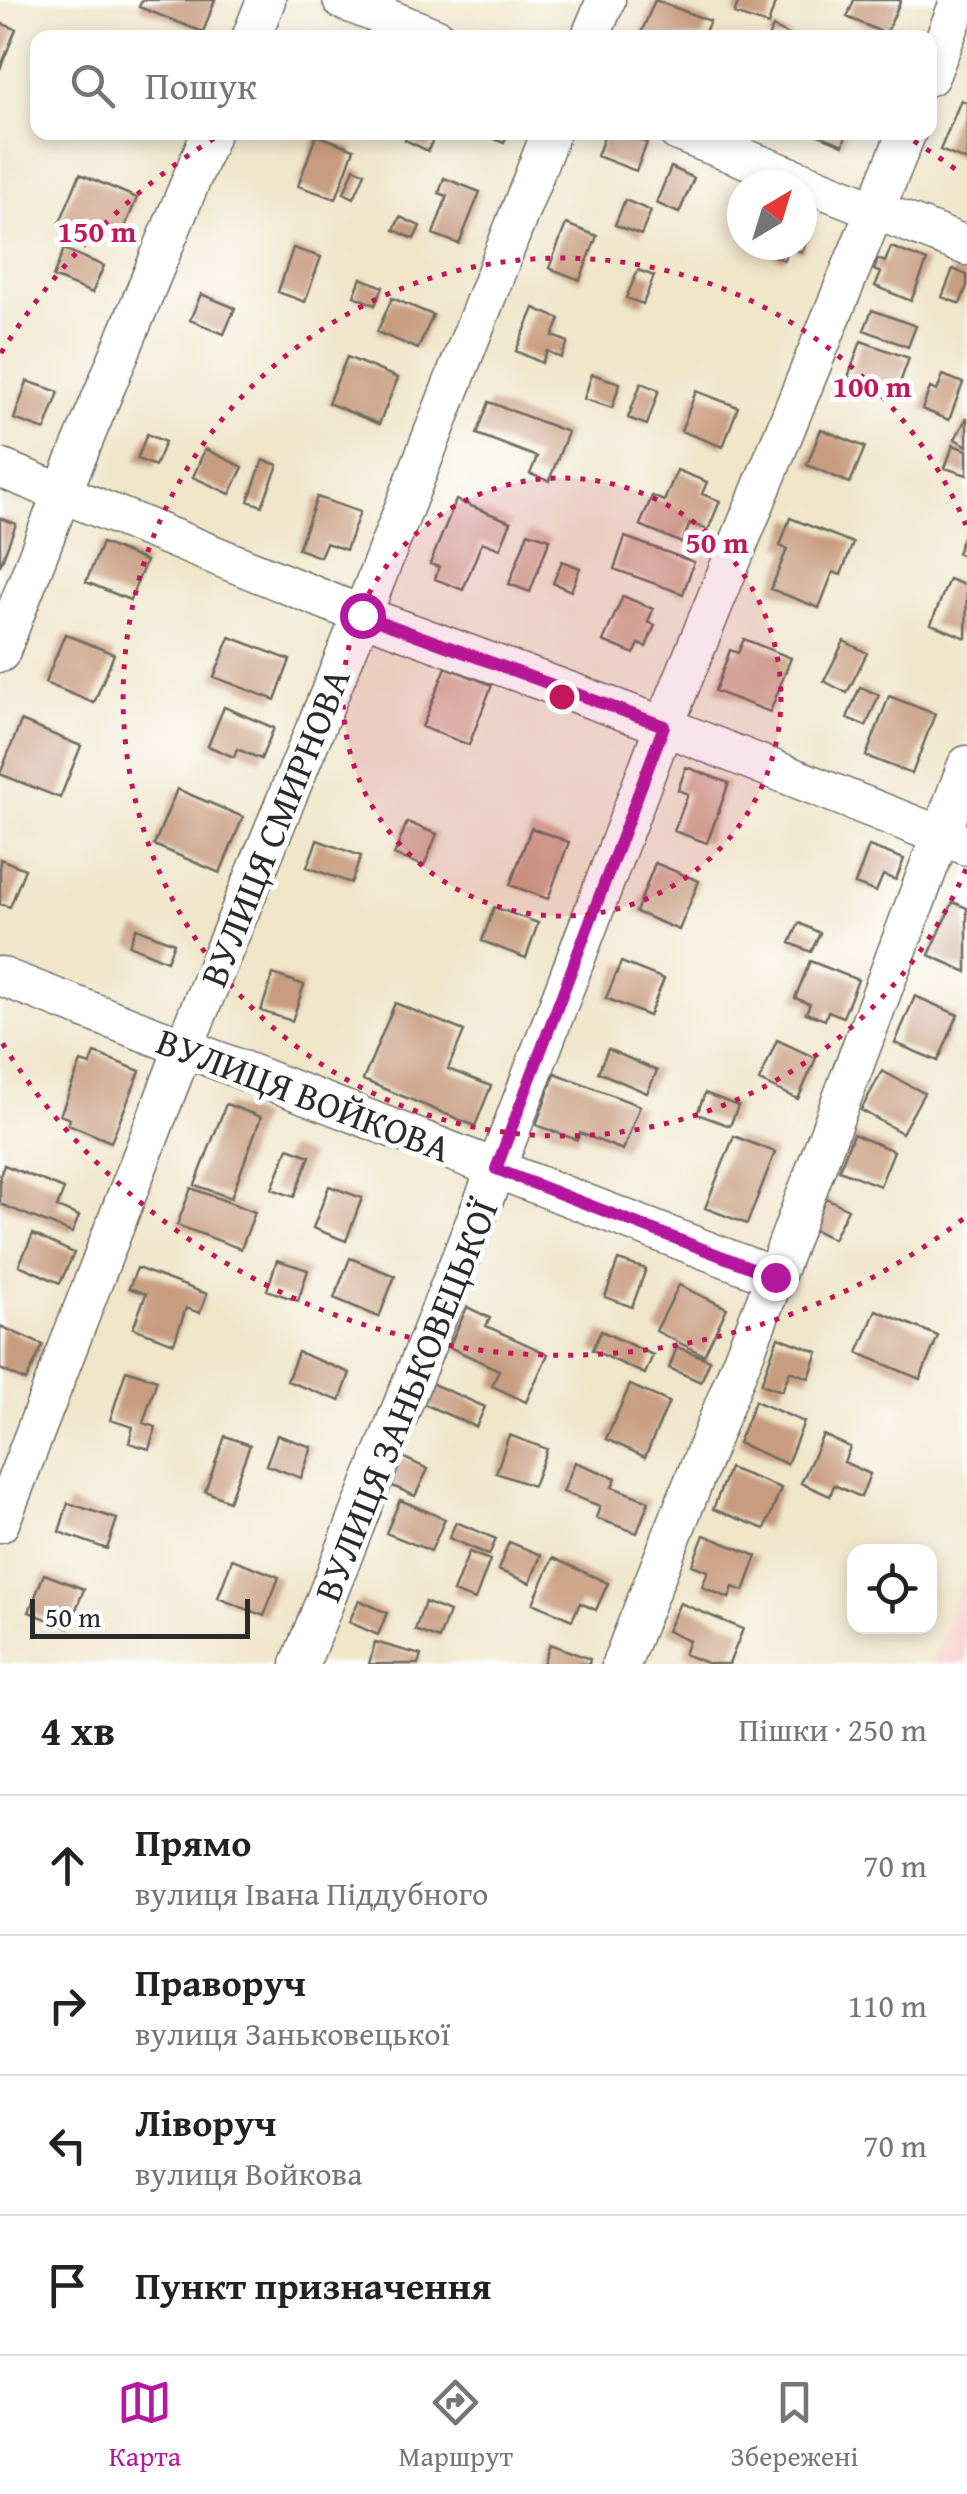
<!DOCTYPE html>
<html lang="uk">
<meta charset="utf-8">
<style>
body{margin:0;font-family:"Gentium Book Plus",serif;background:#f6f6f6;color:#222}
.controls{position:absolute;right:30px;bottom:30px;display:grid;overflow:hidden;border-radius:20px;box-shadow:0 5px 15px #0003}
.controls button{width:90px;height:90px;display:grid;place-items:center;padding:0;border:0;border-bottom:2px solid #e0e0e0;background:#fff;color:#222;font:50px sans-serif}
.compass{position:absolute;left:727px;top:170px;width:90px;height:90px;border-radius:50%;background:#fff;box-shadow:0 5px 15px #0003;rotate:38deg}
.scale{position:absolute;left:30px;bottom:25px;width:220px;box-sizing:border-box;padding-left:10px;border:5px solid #2b2b2b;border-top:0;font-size:28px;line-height:35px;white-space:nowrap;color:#2b2b2b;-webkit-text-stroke:8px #fff;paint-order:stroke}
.stop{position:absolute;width:30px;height:30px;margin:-22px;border:8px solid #b5179e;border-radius:50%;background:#fff}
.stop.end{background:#b5179e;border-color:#fff;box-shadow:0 2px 10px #0008}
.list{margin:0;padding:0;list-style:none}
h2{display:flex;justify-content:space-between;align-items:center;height:130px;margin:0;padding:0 40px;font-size:42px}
h2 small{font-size:32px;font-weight:400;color:#767676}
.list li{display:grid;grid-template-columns:65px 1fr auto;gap:30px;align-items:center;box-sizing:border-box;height:140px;padding:0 40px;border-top:2px solid #e0e0e0}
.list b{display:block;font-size:38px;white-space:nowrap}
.list p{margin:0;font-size:32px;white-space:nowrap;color:#767676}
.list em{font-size:32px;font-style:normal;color:#767676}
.icon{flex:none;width:55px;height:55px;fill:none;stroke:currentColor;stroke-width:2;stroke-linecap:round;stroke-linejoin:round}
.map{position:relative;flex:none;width:967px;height:1664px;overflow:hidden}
.search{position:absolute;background:#fff;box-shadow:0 5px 15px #0003;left:30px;right:30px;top:30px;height:110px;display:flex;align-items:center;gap:25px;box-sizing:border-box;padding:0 35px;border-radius:20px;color:#767676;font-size:38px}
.sheet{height:690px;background:#fff}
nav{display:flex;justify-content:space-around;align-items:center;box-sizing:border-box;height:140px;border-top:2px solid #e0e0e0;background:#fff;font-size:28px;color:#767676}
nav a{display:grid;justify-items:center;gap:5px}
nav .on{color:#b5179e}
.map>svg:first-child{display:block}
.built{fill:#f7d0cf}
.building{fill:#c89c7f}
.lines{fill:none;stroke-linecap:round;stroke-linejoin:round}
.minor-casing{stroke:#706c62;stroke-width:41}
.minor{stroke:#fff;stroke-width:38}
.route{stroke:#b5179e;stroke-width:12}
.ring{fill:none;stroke:#c2185b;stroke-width:5;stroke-dasharray:5 10}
.labels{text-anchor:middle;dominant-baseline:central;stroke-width:10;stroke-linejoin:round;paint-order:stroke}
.street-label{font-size:38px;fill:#2b2b2b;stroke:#fff}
.centre{fill:#c2185b;stroke:#fff;stroke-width:5}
.ring-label{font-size:30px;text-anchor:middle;font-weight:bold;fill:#c2185b;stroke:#fff;stroke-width:10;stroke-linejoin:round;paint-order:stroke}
</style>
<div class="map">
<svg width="967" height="1664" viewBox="0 0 967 1664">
<rect width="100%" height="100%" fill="#fff"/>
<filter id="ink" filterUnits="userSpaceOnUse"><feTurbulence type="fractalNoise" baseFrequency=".01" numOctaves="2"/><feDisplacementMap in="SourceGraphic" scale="20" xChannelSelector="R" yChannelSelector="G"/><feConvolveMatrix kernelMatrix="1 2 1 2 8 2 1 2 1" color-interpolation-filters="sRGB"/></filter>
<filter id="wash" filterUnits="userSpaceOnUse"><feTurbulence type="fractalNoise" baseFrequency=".0048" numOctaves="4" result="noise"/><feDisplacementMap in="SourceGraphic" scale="40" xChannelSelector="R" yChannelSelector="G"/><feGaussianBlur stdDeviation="2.25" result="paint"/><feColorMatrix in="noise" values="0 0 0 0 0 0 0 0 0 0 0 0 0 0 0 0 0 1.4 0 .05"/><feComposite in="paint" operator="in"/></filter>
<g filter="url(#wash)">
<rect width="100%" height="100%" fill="#efe5c9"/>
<path class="built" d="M 967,1570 L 967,1664 L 933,1664 Z"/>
<g id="blocks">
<path class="building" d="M 142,0 L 215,0 L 203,32 L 139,7 Z
M 655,0 L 710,21 L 702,38 L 639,38 Z
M 739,0 L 776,0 L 768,25 L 734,14 Z
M 854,0 L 901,0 L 886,34 L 847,17 Z
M 0,23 L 16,29 L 0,69 Z
M 773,27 L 795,38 L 768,38 Z
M 961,100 L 967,103 L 967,161 L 940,150 Z
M 409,132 L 436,132 L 428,151 L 405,140 Z
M 479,132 L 508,132 L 504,143 Z
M 606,132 L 621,132 L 647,143 L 636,171 L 597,156 Z
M 812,132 L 847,132 L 843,145 Z
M 316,135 L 354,149 L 336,199 L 298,186 Z
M 671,167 L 694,178 L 679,213 L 656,203 Z
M 354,168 L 365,173 L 354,198 L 344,193 Z
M 80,174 L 137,198 L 117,246 L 60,222 Z
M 444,178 L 480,192 L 459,244 L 433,234 L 447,196 L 439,193 Z
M 625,200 L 651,211 L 641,235 L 615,225 Z
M 400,217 L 420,226 L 414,239 L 394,230 Z
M 802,221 L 813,225 L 802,252 L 789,247 L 784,260 L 746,245 L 802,245 Z
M 566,224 L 597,236 L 580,280 L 549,268 Z
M 891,247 L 927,261 L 911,301 L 875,286 L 881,273 L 874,270 L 878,259 L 885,262 Z
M 293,248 L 321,257 L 305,302 L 278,292 Z
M 64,249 L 104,266 L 92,293 L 53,277 Z
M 953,269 L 967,275 L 967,286 L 960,304 L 942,297 Z
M 638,270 L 654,276 L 643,304 L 626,298 Z
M 361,278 L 383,287 L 375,305 L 354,296 Z
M 201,294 L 235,308 L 224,334 L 190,320 Z
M 392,298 L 433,315 L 418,349 L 377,332 Z
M 534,308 L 560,319 L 553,336 L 568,342 L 561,358 L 547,351 L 542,363 L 516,351 Z
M 872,310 L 916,326 L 908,347 L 864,330 Z
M 861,341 L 909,358 L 896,394 L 848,377 Z
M 347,357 L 398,378 L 379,424 L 328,403 Z
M 592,374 L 620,383 L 612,408 L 584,399 Z
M 943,375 L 963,383 L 949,420 L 922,409 L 930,388 L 937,391 Z
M 27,381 L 59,392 L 45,430 L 14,419 Z
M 641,383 L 659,390 L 647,425 L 628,418 Z
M 696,391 L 738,407 L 723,447 L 681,431 Z
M 489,402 L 568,432 L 549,481 L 530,474 L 537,457 L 477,434 Z
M 967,417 L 967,446 L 955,439 Z
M 821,429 L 865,447 L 850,483 L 807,465 Z
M 147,434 L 165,442 L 155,466 L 137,459 Z
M 953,445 L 967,450 L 967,475 L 945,468 Z
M 205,449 L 243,467 L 230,494 L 193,477 Z
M 263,460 L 278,465 L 262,506 L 248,501 Z
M 677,470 L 707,482 L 702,494 L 720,501 L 708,530 L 690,523 L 682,543 L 640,525 L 652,496 L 664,501 Z
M 317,497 L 360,512 L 346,550 L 326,543 L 320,557 L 298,549 Z
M 456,500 L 511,522 L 500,549 L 482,542 L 463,590 L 435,579 L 439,567 L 430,564 Z
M 0,518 L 16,524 L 0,566 Z
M 790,518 L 853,543 L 841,575 L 833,572 L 819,608 L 771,589 L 787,549 L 780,546 Z
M 967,527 L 967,557 L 957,553 Z
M 528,532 L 550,539 L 530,592 L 509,584 Z
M 625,537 L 694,562 L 683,594 L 614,569 Z
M 102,543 L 146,561 L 130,600 L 86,582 Z
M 562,561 L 580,568 L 571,591 L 553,583 Z
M 949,579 L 967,586 L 966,638 L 931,624 Z
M 623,596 L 653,609 L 648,622 L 655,625 L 646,647 L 639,644 L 634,654 L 603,641 Z
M 65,634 L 114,654 L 94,703 L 45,683 Z
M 230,637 L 290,660 L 275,700 L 214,677 Z
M 744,639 L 791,658 L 770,712 L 715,691 L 730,650 L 738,653 Z
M 844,641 L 867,653 L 847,693 L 824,681 Z
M 446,667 L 492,685 L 469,745 L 422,727 Z
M 860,687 L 879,695 L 866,726 L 847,718 Z
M 889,696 L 935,714 L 912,774 L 866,756 Z
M 224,707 L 274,728 L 261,759 L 237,749 L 234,757 L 208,746 Z
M 21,721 L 81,746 L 60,798 L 0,774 Z
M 686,767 L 729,783 L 707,843 L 674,831 L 688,794 L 678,790 Z
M 177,789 L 243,817 L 220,873 L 154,845 Z
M 407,822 L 437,834 L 424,866 L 394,855 Z
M 531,828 L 569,842 L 548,899 L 510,885 Z
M 317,840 L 361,856 L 351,883 L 307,867 Z
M 869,846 L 904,859 L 896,880 L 883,875 L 876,892 L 855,884 Z
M 0,859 L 25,869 L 10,907 L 0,904 Z
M 655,863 L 699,881 L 679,930 L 636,912 Z
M 953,902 L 967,908 L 967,972 L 929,955 Z
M 494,907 L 538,923 L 526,958 L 482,941 Z
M 799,923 L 820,933 L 811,952 L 790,943 Z
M 136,928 L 174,943 L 167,961 L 129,945 Z
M 810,961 L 858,980 L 843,1017 L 828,1011 L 825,1020 L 806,1013 L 810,1004 L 795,998 Z
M 621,962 L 664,979 L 649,1016 L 606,998 Z
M 273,974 L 304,985 L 292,1021 L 261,1011 Z
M 915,996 L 958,1015 L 938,1061 L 895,1043 Z
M 395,1003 L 464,1031 L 448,1069 L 491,1086 L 475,1126 L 363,1080 Z
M 777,1040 L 816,1058 L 798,1099 L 759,1081 Z
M 608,1049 L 657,1071 L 647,1093 L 598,1072 Z
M 95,1053 L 140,1071 L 111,1142 L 68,1124 L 70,1119 L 60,1115 L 81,1062 L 90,1065 Z
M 882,1071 L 924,1093 L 902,1133 L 861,1110 Z
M 555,1073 L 640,1106 L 623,1150 L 580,1133 L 577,1140 L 536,1125 Z
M 705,1093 L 738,1106 L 730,1126 L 697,1114 Z
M 226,1104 L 261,1117 L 231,1198 L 195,1185 Z
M 853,1134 L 894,1151 L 880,1186 L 839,1170 Z
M 734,1136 L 775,1152 L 747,1224 L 705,1208 Z
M 288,1148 L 310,1156 L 294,1197 L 272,1189 Z
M 4,1165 L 64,1189 L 57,1207 L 79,1216 L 72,1233 L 0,1204 L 0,1176 Z
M 329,1186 L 362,1198 L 346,1241 L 313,1228 Z
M 191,1188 L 255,1212 L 241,1249 L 177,1225 Z
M 818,1194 L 848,1209 L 833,1239 L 803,1225 Z
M 33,1234 L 74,1253 L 60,1283 L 19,1265 Z
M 350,1258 L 395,1276 L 379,1317 L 334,1298 Z
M 277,1260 L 308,1270 L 298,1301 L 267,1290 Z
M 618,1260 L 646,1269 L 632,1307 L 605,1297 Z
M 137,1268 L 207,1294 L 200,1313 L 186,1308 L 174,1343 L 133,1328 L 146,1294 L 129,1288 Z
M 679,1285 L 727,1308 L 704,1355 L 656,1331 Z
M 467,1307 L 490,1318 L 486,1326 L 548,1354 L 526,1402 L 492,1386 L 499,1370 L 449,1347 Z
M 876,1310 L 938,1336 L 920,1379 L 858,1353 Z
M 0,1326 L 43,1345 L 26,1381 L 0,1369 Z
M 601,1331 L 653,1355 L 645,1374 L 592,1350 Z
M 778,1337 L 818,1352 L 809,1378 L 790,1371 L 782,1391 L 761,1384 Z
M 677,1347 L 710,1360 L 701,1382 L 669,1368 Z
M 298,1352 L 350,1373 L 340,1401 L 287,1381 Z
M 126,1370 L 157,1380 L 143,1423 L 156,1427 L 149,1449 L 129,1443 L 133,1427 L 110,1420 Z
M 426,1381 L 485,1407 L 476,1427 L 417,1401 Z
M 630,1385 L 669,1402 L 645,1457 L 606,1439 Z
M 755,1401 L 804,1422 L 787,1464 L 738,1443 Z
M 277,1435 L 312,1447 L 301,1478 L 266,1465 Z
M 509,1435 L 547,1449 L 533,1486 L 496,1473 Z
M 823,1435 L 850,1447 L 844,1462 L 870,1474 L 861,1497 L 834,1485 L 830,1496 L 801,1483 Z
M 225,1436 L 250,1445 L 229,1501 L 205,1491 Z
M 400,1456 L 428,1469 L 415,1496 L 388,1484 Z
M 575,1462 L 616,1478 L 612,1487 L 649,1501 L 637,1533 L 596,1518 L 600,1506 L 563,1492 Z
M 729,1468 L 781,1488 L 765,1529 L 713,1509 Z
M 400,1500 L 445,1519 L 431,1551 L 386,1533 Z
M 68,1503 L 117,1519 L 107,1549 L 59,1532 Z
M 456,1522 L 496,1539 L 489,1555 L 449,1538 Z
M 704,1535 L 757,1556 L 744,1591 L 733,1587 L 729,1598 L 702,1587 L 708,1571 L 692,1565 Z
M 509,1542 L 541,1555 L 530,1583 L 498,1570 Z
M 469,1552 L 490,1560 L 475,1600 L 453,1592 Z
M 553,1558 L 608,1583 L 596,1610 L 580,1603 L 572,1620 L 533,1603 Z
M 232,1559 L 279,1577 L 264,1616 L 218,1598 Z
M 44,1574 L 84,1589 L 69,1628 L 29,1612 Z
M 359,1600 L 387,1613 L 378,1635 L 349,1622 Z
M 425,1602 L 449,1612 L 439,1639 L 415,1630 Z
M 680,1603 L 743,1629 L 729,1664 L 709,1664 L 684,1654 L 689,1641 L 667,1631 Z
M 375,1642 L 421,1655 L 418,1664 L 369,1664 Z
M 550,1644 L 590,1659 L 589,1664 L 543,1664 Z"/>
</g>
</g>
<g filter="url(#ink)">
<use href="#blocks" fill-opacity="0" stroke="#706c62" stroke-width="2.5"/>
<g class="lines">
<defs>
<path id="minor" d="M 342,0 L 437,38
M 251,38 L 266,0
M 590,38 L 606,0
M 930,76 L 960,0
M 678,132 L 967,246
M 0,468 L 362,615 L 664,726 L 967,846
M 0,653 L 62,493 L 211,132
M 0,976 L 775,1277
M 0,1523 L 184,1047 L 362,615 L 551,132
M 300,1664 L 496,1169 L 664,726 L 907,132
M 621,1664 L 775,1277 L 967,765"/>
</defs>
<use href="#minor" class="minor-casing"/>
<use href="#minor" class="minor"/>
</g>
</g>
<g class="lines" filter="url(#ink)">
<path class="route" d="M 362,615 L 664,726 L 496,1169 L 775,1277"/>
</g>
<circle cx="562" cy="697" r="219" fill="#c2185b" fill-opacity=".12"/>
<g class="ring">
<circle cx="562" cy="697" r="219"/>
<path d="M966 869A439 439 0 1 1 966 525"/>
<path d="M963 1219A658 658 0 0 1 1 1041M1 353A658 658 0 0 1 223 133M901 133A658 658 0 0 1 963 175"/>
</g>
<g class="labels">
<g class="street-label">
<text transform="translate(274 827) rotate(-68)">ВУЛИЦЯ СМИРНОВА</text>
<text transform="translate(304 1094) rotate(21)">ВУЛИЦЯ ВОЙКОВА</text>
<text transform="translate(405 1400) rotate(-68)">ВУЛИЦЯ ЗАНЬКОВЕЦЬКОЇ</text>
</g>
</g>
<circle cx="562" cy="697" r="15" class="centre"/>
<g class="ring-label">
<text x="97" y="242">150 m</text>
<text x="872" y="397">100 m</text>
<text x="717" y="553">50 m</text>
</g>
</svg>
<div class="controls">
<button><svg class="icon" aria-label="locate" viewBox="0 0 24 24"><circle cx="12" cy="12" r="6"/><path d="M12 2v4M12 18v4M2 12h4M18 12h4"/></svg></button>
</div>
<svg class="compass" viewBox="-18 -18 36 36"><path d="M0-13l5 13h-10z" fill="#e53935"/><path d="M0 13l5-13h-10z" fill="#767676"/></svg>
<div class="scale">50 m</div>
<div class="stop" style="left:362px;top:615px"></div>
<div class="stop end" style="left:775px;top:1277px"></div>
<div class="search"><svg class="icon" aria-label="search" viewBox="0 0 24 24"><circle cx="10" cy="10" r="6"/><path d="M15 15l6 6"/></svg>Пошук</div>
</div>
<section class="sheet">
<h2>4 хв<small>Пішки · 250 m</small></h2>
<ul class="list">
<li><svg class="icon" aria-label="ahead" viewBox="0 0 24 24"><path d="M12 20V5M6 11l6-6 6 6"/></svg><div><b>Прямо</b><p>вулиця Івана Піддубного</p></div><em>70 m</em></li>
<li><svg class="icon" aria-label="right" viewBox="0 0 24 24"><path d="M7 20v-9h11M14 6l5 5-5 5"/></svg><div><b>Праворуч</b><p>вулиця Заньковецької</p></div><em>110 m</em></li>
<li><svg class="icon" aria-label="left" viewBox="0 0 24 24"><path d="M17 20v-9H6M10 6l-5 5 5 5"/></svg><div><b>Ліворуч</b><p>вулиця Войкова</p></div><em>70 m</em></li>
<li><svg class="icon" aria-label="arrive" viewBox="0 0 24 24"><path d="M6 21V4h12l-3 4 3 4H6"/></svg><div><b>Пункт призначення</b></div></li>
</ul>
</section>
<nav>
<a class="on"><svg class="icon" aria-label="map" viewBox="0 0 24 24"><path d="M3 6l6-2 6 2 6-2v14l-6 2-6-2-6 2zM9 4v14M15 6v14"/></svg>Карта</a>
<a><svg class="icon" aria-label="directions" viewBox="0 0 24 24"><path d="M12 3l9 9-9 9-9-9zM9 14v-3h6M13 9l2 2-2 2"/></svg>Маршрут</a>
<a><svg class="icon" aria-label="saved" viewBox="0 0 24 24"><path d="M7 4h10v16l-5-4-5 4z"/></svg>Збережені</a>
</nav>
